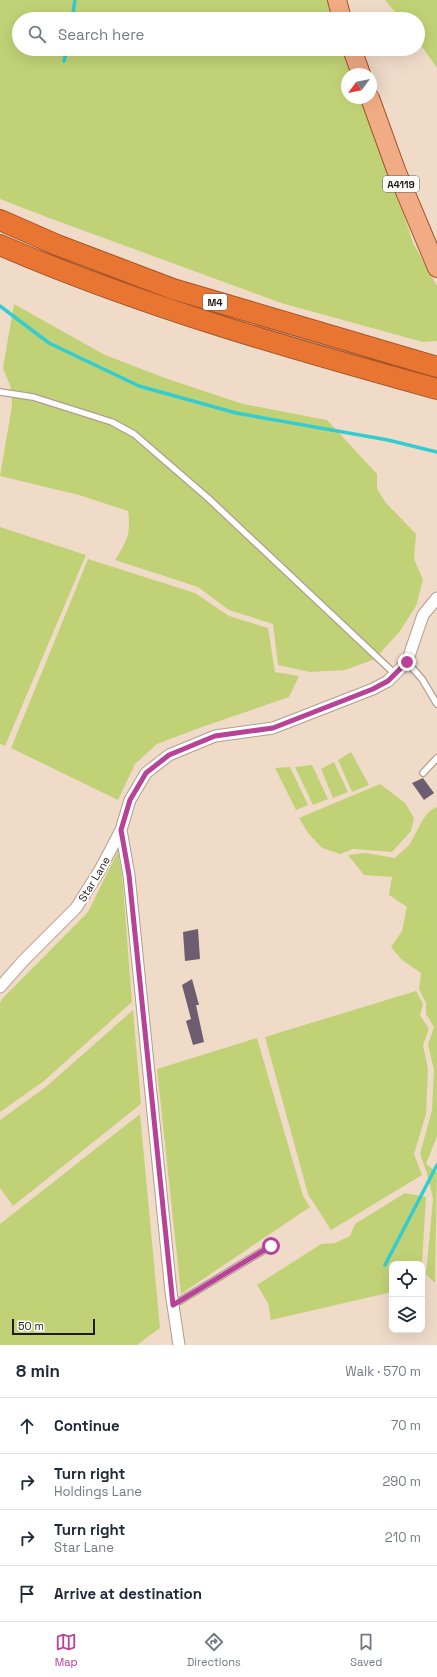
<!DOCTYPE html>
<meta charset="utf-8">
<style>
body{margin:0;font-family:"Space Grotesk",sans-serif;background:#f6f6f7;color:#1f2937}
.controls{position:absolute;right:12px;bottom:12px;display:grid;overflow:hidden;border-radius:8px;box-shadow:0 4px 16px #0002}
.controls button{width:36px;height:36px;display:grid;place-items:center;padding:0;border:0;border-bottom:1px solid #e0e1e3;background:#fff;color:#1f2937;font:20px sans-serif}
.compass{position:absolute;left:341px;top:68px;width:36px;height:36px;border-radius:50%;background:#fff;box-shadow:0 4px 16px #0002;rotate:238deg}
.scale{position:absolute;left:12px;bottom:10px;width:83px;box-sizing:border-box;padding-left:4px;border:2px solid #211913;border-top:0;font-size:11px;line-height:14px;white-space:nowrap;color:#211913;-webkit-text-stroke:3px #fff;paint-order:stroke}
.stop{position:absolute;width:12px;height:12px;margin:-9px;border:3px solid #b84298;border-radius:50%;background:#fff}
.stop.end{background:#b84298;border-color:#fff;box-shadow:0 1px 4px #0008}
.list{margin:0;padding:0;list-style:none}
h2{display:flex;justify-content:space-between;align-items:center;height:52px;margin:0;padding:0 16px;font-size:17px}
h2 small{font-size:13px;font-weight:400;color:#747a83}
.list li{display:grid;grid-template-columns:26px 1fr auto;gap:12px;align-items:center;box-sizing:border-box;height:56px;padding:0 16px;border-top:1px solid #e0e1e3}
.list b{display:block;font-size:15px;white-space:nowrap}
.list p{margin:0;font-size:13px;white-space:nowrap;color:#747a83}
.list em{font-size:13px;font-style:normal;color:#747a83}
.icon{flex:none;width:22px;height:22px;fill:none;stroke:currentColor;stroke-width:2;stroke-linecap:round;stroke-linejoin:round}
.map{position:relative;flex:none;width:437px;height:1345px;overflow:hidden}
.search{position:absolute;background:#fff;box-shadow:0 4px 16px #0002;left:12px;right:12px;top:12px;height:44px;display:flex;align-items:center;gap:10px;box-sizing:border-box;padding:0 14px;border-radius:22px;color:#747a83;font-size:15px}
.sheet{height:276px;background:#fff}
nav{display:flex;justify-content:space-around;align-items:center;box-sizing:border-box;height:56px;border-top:1px solid #e0e1e3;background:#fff;font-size:11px;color:#747a83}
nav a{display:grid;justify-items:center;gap:2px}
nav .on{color:#b84298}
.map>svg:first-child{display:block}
.green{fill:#c1d276}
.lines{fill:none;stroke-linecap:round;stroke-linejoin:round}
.stream{stroke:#32ccd1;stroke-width:3.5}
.building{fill:#6c5e70}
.service-casing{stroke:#b19e8e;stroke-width:8}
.minor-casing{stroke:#b19e8e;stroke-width:13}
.primary-casing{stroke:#a35528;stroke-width:20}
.motorway-casing{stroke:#a35528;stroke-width:22}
.service{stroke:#fff;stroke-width:5.5}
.minor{stroke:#fff;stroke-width:11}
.primary{stroke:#f2ac85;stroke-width:18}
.motorway{stroke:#e97533;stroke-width:20}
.route{stroke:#b84298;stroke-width:5}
.labels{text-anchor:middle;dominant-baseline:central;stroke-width:4;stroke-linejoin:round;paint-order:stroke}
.shield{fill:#fff;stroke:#645e5a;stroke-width:1}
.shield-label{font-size:10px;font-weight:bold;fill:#211913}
.street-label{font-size:11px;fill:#211913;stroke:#fff}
</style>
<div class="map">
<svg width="437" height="1345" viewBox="0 0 437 1345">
<rect width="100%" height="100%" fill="#f0dbc9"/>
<path class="green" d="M 0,0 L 330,0 L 336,19 L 19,19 L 19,49 L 345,49 L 352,74 L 347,74 L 347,98 L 361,98 L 396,189 L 413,243 L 437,286 L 437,341 L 423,342 L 281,303 L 44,216 L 0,199 Z
M 385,0 L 437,0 L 437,68 L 418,41 L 418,19 L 401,19 Z
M 14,304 L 105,355 L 165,378 L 243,404 L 327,420 L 377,474 L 377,489 L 386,503 L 416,534 L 414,559 L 423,580 L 416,606 L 400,631 L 375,659 L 345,670 L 310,672 L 278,665 L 273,624 L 229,610 L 198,587 L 115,560 C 127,541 131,534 128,511 L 79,495 L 0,476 L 12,406 L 11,388 L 3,368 Z
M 0,527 L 86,555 L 5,746 L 0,744 Z
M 88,559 L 195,593 L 229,616 L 268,628 L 275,672 L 299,676 L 289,697 L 202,727 L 157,744 L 135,764 L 118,800 L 11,748 Z
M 351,752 L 369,785 L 352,792 L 338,760 Z
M 334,762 L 348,792 L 333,798 L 321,769 Z
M 312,765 L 328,799 L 313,805 L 295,767 Z
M 290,767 L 308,805 L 296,810 L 275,768 Z
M 380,784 L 405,803 L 414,818 L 411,831 L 392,852 L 353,849 L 340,854 L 322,848 L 308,833 L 299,818 Z
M 437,807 L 437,1136 L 426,1164 L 437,1172 L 435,1283 L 426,1274 L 433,1199 L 427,1173 L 420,1154 L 432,1110 L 434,1070 L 428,1045 L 434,1027 L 426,1014 L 426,1003 L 419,989 L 421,973 L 402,960 L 391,947 L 402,931 L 407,907 L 389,895 L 392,877 L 364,875 L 348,855 L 365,853 L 395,858 C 399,854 405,849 409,845 C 417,834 423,811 437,807 Z
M 118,851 L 122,874 L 132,1002 L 44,1081 L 0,1112 L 0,1003 L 2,999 L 88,912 Z
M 416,991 L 423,1004 L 420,1015 L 429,1029 L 423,1045 L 428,1069 L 426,1114 L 414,1154 L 422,1175 L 331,1230 L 308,1194 L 265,1037 Z
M 133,1010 L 141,1104 L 13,1206 L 0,1188 L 0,1120 L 47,1086 Z
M 257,1038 L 303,1196 L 310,1207 L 181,1294 L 157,1069 Z
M 140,1114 L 160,1328 L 137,1345 L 0,1345 L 0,1224 Z
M 405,1193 L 426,1197 L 422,1264 L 392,1264 L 392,1292 L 271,1320 L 268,1303 L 257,1285 L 321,1244 L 335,1243 L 350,1236 L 355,1224 Z"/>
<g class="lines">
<path class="stream" d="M 72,19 L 75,0
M 64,61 L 67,49
M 0,306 L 49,343 L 139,386 L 236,413 L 388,440 L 437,452
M 385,1265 L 437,1165"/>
</g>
<path class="building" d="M 423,778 L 434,793 L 424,800 L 412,783 Z
M 198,929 L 200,959 L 185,961 L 183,932 Z
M 192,979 L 199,1005 L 196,1005 L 204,1042 L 193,1045 L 186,1021 L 191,1019 L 182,985 Z"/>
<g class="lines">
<defs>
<path id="service" d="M 0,392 L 33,397 L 112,422 L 134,434 L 208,498 L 395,674
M 407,662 L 422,679 L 437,704
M 423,773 L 437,758
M 173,1305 L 271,1246"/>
<path id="minor" d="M 121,830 L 129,875 L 171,1292 L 179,1345
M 0,987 L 23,961 L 76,908 L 100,870 L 121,830 L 130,800 L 146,773 L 169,755 L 215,736 L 273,728 L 373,689 L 388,681 L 407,662 L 423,615 L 437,598"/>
<path id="primary" d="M 337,0 L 342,19
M 352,49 L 361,74
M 370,98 L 396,170 L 437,268"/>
<path id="motorway" d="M 0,220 L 57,245 L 173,289 L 437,367
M 0,245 C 141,306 289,348 437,389"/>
</defs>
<use href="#service" class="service-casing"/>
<use href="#minor" class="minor-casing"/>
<use href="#primary" class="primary-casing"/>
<use href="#motorway" class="motorway-casing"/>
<use href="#service" class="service"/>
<use href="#minor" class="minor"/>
<use href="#primary" class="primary"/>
<use href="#motorway" class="motorway"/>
</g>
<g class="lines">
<path class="route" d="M 271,1246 L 173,1305 L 129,875 L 121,830 L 130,800 L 146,773 L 169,755 L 215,736 L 273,728 L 373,689 L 388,681 L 407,662"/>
</g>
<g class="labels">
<g class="shield">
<rect x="383" y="176" width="36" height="16" rx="3"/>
<rect x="203" y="294" width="24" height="16" rx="3"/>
</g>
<g class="shield-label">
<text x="401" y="184">A4119</text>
<text x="215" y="302">M4</text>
</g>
<g class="street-label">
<text transform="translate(94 879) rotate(-59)">Star Lane</text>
</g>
</g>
</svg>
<div class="controls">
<button><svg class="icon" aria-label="locate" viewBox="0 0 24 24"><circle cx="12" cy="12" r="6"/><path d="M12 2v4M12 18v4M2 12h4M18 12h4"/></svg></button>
<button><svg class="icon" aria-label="layers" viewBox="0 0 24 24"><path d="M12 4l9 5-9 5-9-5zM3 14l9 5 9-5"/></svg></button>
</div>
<svg class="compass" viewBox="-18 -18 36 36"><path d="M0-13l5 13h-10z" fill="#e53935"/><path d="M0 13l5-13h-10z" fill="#747a83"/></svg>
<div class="scale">50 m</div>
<div class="stop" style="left:271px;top:1246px"></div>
<div class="stop end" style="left:407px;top:662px"></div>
<div class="search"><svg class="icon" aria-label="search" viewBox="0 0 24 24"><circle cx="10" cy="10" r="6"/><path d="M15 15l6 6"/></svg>Search here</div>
</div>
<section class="sheet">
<h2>8 min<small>Walk · 570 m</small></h2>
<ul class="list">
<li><svg class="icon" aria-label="ahead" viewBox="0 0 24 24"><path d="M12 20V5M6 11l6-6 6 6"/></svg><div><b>Continue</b></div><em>70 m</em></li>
<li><svg class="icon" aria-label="right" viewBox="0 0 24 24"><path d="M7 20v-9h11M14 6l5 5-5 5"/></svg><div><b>Turn right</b><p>Holdings Lane</p></div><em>290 m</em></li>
<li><svg class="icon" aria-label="right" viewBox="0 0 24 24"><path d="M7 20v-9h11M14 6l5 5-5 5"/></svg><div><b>Turn right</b><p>Star Lane</p></div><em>210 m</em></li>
<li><svg class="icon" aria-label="arrive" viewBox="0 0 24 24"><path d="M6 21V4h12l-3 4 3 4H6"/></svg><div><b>Arrive at destination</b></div></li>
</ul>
</section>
<nav>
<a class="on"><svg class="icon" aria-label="map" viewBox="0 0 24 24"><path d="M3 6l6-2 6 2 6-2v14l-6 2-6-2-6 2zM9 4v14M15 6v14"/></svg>Map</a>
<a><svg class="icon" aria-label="directions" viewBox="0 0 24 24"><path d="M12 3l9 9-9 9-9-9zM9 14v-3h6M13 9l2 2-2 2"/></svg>Directions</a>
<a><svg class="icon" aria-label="saved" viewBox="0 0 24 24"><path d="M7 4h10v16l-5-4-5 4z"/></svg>Saved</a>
</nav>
